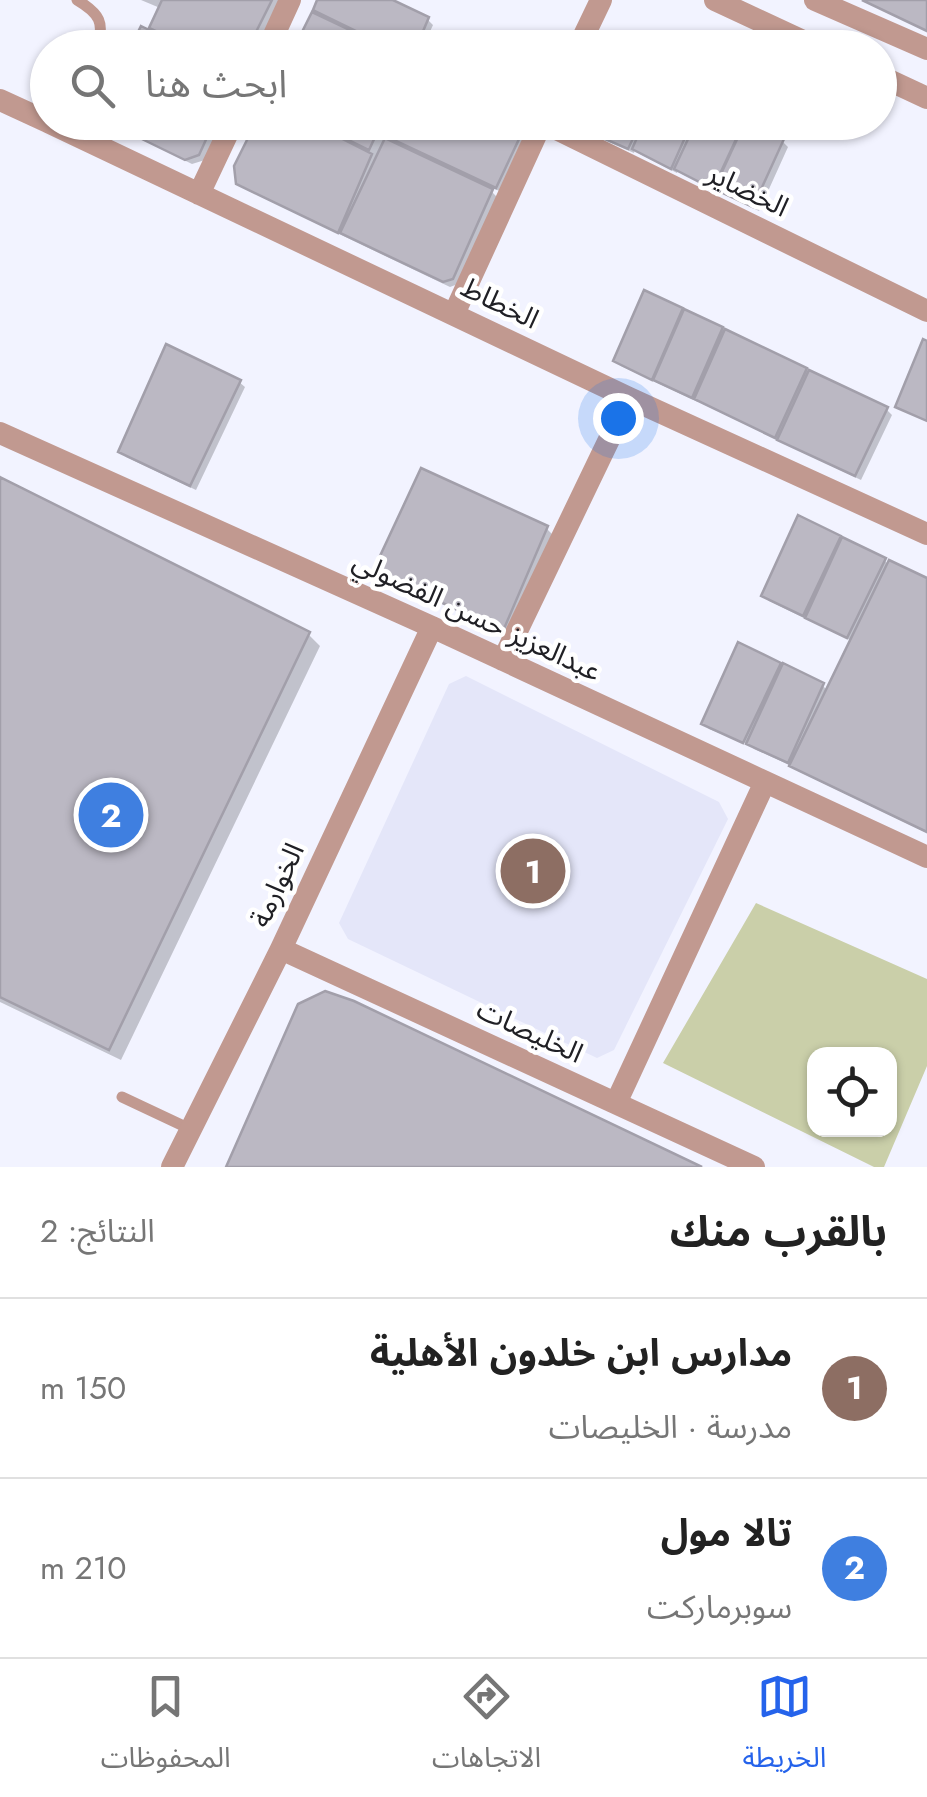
<!DOCTYPE html>
<html lang="ar">
<meta charset="utf-8">
<style>
body{margin:0;font-family:Jost,"Noto Sans Arabic",sans-serif;background:#f6f6f6;color:#222;direction:rtl}
.controls{position:absolute;right:30px;bottom:30px;display:grid;overflow:hidden;border-radius:20px;box-shadow:0 2px 8px #0004}
.controls button{width:90px;height:90px;display:grid;place-items:center;padding:0;border:0;border-bottom:2px solid #e0e0e0;background:#fff;color:#222;font:50px sans-serif}
.you{position:absolute;left:618px;top:418px;width:35px;height:35px;margin:-25px;border:8px solid #fff;border-radius:50%;background:#1a73e8;box-shadow:0 0 0 15px #1a73e833}
.badge{display:grid;place-items:center;width:65px;height:65px;border-radius:50%;background:#2563eb;color:#fff;font-size:32px;font-weight:700}
.pin{position:absolute;translate:-50% -50%;border:5px solid #fff;box-shadow:0 2px 10px #0006}
.list{margin:0;padding:0;list-style:none}
h2{display:flex;justify-content:space-between;align-items:center;height:130px;margin:0;padding:0 40px;font-size:42px}
h2 small{font-size:32px;font-weight:400;color:#767676}
.list li{display:grid;grid-template-columns:65px 1fr auto;gap:30px;align-items:center;box-sizing:border-box;height:180px;padding:0 40px;border-top:2px solid #e0e0e0}
.list b{display:block;font-size:38px;white-space:nowrap}
.list p{margin:0;font-size:32px;white-space:nowrap;color:#767676}
.list em{font-size:32px;font-style:normal;color:#767676}
.icon{flex:none;width:55px;height:55px;fill:none;stroke:currentColor;stroke-width:2;stroke-linecap:round;stroke-linejoin:round}
.map{position:relative;flex:none;width:927px;height:1167px;overflow:hidden;direction:ltr}
.search{position:absolute;background:#fff;box-shadow:0 2px 8px #0004;left:30px;right:30px;top:30px;height:110px;display:flex;align-items:center;gap:25px;box-sizing:border-box;padding:0 35px;border-radius:55px;color:#767676;font-size:38px}
.sheet{height:490px;background:#fff}
nav{display:flex;justify-content:space-around;align-items:center;box-sizing:border-box;height:140px;border-top:2px solid #e0e0e0;background:#fff;font-size:28px;color:#767676}
nav a{display:grid;justify-items:center;gap:5px}
nav .on{color:#2563eb}
.map>svg:first-child{display:block}
.built{fill:#e4e6f9}
.green{fill:#cacfa9;fill-rule:evenodd}
.shadow{fill:#0003}
.building{fill:#bbb8c3;stroke:#a29faa;stroke-width:2.5}
.lines{fill:none;stroke-linecap:round;stroke-linejoin:round}
.service{stroke:#c19990;stroke-width:11}
.minor{stroke:#c19990;stroke-width:22}
.labels{text-anchor:middle;dominant-baseline:central;stroke-width:9;stroke-linejoin:round;paint-order:stroke}
.street-label{font-size:28px;fill:#202025;stroke:#fff}
</style>
<div class="map">
<svg width="927" height="1167" viewBox="0 0 927 1167">
<rect width="100%" height="100%" fill="#f2f3ff"/>
<path class="built" d="M 466,676 L 719,802 L 728,819 L 614,1050 L 597,1058 L 348,939 L 339,923 L 449,684 Z"/>
<path class="green" d="M 756,903 L 927,979 L 927,1066 L 884,1167 L 874,1167 L 663,1063 ZM 814,1054 L 890,1054 L 890,1130 L 814,1130 Z"/>
<path class="shadow" d="M 141,0 L 280,0 L 256,48 L 133,48 L 164,39 L 152,27 L 160,8 Z
M 319,0 L 388,0 L 428,20 L 433,25 L 424,45 L 429,48 L 297,48 Z
M 106,122 L 216,122 L 220,126 L 205,160 L 192,164 Z
M 260,122 L 535,122 L 502,192 L 485,185 L 497,197 L 458,284 L 450,287 L 245,189 L 239,183 Z
M 585,122 L 743,122 L 783,142 L 788,147 L 759,211 L 682,174 L 678,170 L 677,173 L 640,154 L 635,149 L 634,153 L 593,135 L 587,129 Z
M 645,293 L 887,410 L 892,415 L 861,480 L 703,404 L 699,400 L 698,402 L 621,366 L 616,361 Z
M 239,382 L 245,387 L 196,490 L 126,457 L 121,451 Z
M 0,480 L 308,634 L 320,646 L 121,1060 L 0,1002 Z
M 799,519 L 884,560 L 889,565 L 927,580 L 927,833 L 798,771 L 794,767 L 754,749 L 750,745 L 709,729 L 704,723 L 779,665 L 783,668 L 822,685 L 828,691 L 852,641 L 769,601 L 764,596 Z
M 547,529 L 552,534 L 509,635 L 382,576 L 376,571 Z"/>
<path class="building" d="M 162,0 L 272,0 L 248,48 L 192,48 L 149,28 Z
M 317,0 L 393,0 L 429,17 L 416,48 L 391,48 L 313,10 Z
M 862,0 L 927,0 L 927,31 Z
M 312,12 L 388,48 L 294,48 Z
M 141,26 L 186,48 L 130,48 Z
M 107,122 L 214,122 L 199,155 L 185,160 Z
M 256,122 L 309,122 L 372,154 L 338,233 L 236,184 L 234,166 Z
M 312,122 L 382,122 L 369,150 Z
M 387,122 L 527,122 L 496,188 L 381,134 Z
M 583,122 L 641,122 L 628,149 L 584,130 Z
M 644,122 L 692,122 L 671,169 L 632,149 Z
M 696,122 L 744,122 L 713,189 L 674,169 Z
M 745,122 L 784,139 L 753,207 L 714,189 Z
M 385,138 L 493,189 L 453,279 L 443,282 L 340,233 Z
M 644,290 L 683,308 L 652,380 L 613,361 Z
M 684,309 L 723,327 L 692,398 L 653,380 Z
M 725,329 L 807,368 L 775,438 L 694,399 Z
M 923,339 L 927,341 L 927,421 L 895,407 Z
M 166,344 L 241,380 L 190,486 L 118,452 Z
M 809,370 L 888,407 L 855,476 L 777,440 Z
M 421,468 L 548,526 L 503,631 L 373,571 Z
M 0,477 L 310,632 L 109,1050 L 0,997 Z
M 798,515 L 841,536 L 803,616 L 761,596 Z
M 842,537 L 886,558 L 847,638 L 805,618 Z
M 889,560 L 927,578 L 927,832 L 789,766 Z
M 738,642 L 781,663 L 743,743 L 701,724 Z
M 783,663 L 824,683 L 788,763 L 746,744 Z
M 325,991 L 354,1001 L 702,1167 L 226,1167 L 298,1004 Z"/>
<g class="lines">
<path class="service" d="M 77,0 C 99,13 106,23 96,48
M 122,1097 L 190,1129"/>
<path class="minor" d="M 715,0 L 818,48
M 815,0 L 927,49
M 268,48 L 290,0
M 578,48 L 601,0
M 880,76 L 927,98
M 0,100 L 48,122
M 48,122 L 629,398 L 927,534
M 199,194 L 233,122
M 454,314 L 542,122 L 927,311
M 0,433 L 432,627 L 927,857
M 503,660 L 629,398
M 281,949 L 754,1167
M 616,1103 L 765,782
M 172,1167 L 281,949 L 432,627"/>
</g>
<g class="labels">
<g class="street-label">
<text transform="translate(748 190) rotate(26)">الخضاير</text>
<text transform="translate(500 303) rotate(26)">الخطاط</text>
<text transform="translate(477 616) rotate(25)">عبدالعزيز حسن الفضولي</text>
<text transform="translate(277 885) rotate(-65)">الخوارمة</text>
<text transform="translate(530 1031) rotate(25)">الخليصات</text>
</g>
</g>
</svg>
<div class="controls">
<button><svg class="icon" aria-label="locate" viewBox="0 0 24 24"><circle cx="12" cy="12" r="6"/><path d="M12 2v4M12 18v4M2 12h4M18 12h4"/></svg></button>
</div>
<div class="you"></div>
<div class="pin badge" style="left:533px;top:871px;background:#8d6e63">1</div>
<div class="pin badge" style="left:111px;top:815px;background:#3f7fe0">2</div>
<div class="search"><svg class="icon" aria-label="search" viewBox="0 0 24 24"><circle cx="10" cy="10" r="6"/><path d="M15 15l6 6"/></svg>ابحث هنا</div>
</div>
<section class="sheet">
<h2>بالقرب منك<small>النتائج: 2</small></h2>
<ul class="list">
<li><span class="badge" style="background:#8d6e63">1</span><div><b>مدارس ابن خلدون الأهلية</b><p>مدرسة · الخليصات</p></div><em>150 m</em></li>
<li><span class="badge" style="background:#3f7fe0">2</span><div><b>تالا مول</b><p>سوبرماركت</p></div><em>210 m</em></li>
</ul>
</section>
<nav>
<a class="on"><svg class="icon" aria-label="map" viewBox="0 0 24 24"><path d="M3 6l6-2 6 2 6-2v14l-6 2-6-2-6 2zM9 4v14M15 6v14"/></svg>الخريطة</a>
<a><svg class="icon" aria-label="directions" viewBox="0 0 24 24"><path d="M12 3l9 9-9 9-9-9zM9 14v-3h6M13 9l2 2-2 2"/></svg>الاتجاهات</a>
<a><svg class="icon" aria-label="saved" viewBox="0 0 24 24"><path d="M7 4h10v16l-5-4-5 4z"/></svg>المحفوظات</a>
</nav>
